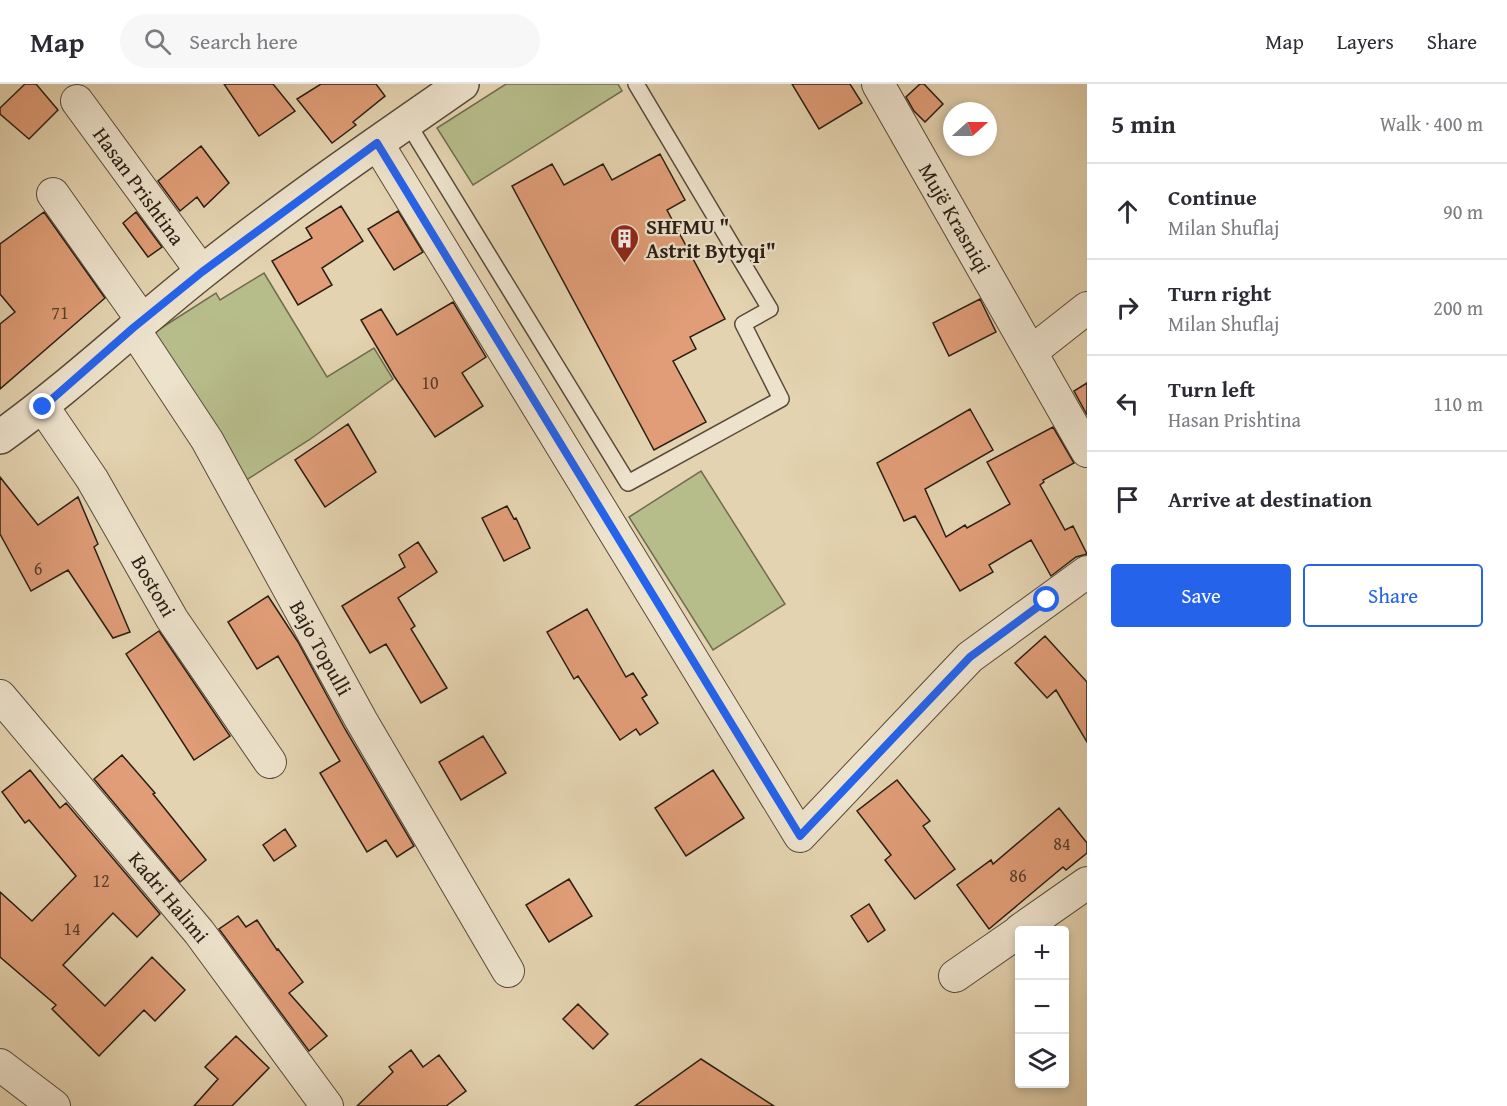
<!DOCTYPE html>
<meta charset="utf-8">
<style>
body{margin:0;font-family:"Gentium Book Plus",serif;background:#f7f7f7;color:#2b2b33}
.controls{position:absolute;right:18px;bottom:18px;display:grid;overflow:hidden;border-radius:6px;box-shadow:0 3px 9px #0003}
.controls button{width:54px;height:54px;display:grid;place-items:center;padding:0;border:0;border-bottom:2px solid #e1e1e2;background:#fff;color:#2b2b33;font:30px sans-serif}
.compass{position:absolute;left:943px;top:18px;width:54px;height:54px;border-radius:50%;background:#fff;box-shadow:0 3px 9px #0003;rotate:69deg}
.stop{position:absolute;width:18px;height:18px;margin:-14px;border:4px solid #2563eb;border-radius:50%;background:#fff}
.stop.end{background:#2563eb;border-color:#fff;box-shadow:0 2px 6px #0008}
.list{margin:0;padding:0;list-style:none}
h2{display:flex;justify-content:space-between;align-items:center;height:78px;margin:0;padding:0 24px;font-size:26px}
h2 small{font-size:20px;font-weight:400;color:#7c7c81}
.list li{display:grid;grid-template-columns:39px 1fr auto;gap:18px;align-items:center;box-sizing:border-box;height:96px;padding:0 24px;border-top:2px solid #e1e1e2}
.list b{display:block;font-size:22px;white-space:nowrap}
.list p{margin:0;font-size:20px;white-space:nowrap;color:#7c7c81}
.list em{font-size:20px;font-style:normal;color:#7c7c81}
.actions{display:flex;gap:12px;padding:18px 24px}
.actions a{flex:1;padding:14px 0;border:2px solid #2563eb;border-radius:6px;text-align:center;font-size:21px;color:#2563eb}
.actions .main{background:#2563eb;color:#fff}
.icon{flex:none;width:33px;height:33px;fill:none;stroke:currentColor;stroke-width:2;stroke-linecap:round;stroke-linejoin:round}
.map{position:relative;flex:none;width:1087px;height:1022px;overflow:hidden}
header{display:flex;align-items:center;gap:36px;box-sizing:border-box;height:84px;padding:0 30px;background:#fff;border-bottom:2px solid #e1e1e2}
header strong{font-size:28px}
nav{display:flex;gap:33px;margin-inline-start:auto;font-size:21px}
.search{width:420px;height:54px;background:#f7f7f7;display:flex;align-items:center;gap:15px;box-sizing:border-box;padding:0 21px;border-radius:33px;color:#7c7c81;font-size:22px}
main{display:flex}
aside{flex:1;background:#fff}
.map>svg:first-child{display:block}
.green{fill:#b6bc8a;stroke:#706d4f;stroke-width:1.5}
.building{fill:#e09d77;stroke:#2a1e14;stroke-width:1.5}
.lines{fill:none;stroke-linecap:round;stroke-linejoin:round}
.service-casing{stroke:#584b3b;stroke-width:18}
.minor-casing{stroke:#584b3b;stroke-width:34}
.tertiary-casing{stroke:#584b3b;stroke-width:36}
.service{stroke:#ede2cc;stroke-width:15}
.minor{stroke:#ede2cc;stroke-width:32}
.tertiary{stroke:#ede2cc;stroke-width:33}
.route{stroke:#2563eb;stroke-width:8}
.labels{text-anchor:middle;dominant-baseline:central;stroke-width:4.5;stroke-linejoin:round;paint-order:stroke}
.number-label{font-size:18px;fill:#583e2d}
.street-label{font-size:21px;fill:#2a1e14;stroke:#ede2cc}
.poi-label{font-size:21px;font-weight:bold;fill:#2a1e14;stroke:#ede2cc;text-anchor:start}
</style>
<header>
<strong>Map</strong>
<div class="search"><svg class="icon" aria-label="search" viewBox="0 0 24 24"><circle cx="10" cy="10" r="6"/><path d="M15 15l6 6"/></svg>Search here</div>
<nav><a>Map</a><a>Layers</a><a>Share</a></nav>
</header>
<main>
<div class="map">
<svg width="1087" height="1022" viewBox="0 0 1087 1022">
<rect width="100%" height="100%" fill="#e4d3b0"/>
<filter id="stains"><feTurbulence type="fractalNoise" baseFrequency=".00333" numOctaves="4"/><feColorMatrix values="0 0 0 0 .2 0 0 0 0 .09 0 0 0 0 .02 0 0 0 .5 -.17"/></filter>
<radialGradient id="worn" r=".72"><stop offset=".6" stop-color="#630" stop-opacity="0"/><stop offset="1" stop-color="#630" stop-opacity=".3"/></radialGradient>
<path class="green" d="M 506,0 L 618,0 L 622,7 L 473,101 L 437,44 Z
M 264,189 L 327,293 L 374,264 L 393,295 L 309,356 L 237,402 L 144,255 L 216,209 L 220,216 Z
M 701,387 L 785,520 L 713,566 L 629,433 Z"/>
<path class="building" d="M 25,0 L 36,0 L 58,26 L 29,55 L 0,30 L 0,24 Z
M 224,0 L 273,0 L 295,27 L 259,52 Z
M 321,0 L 376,0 L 385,12 L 353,38 L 356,41 L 332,59 L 297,15 Z
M 792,0 L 850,0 L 862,19 L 819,45 Z
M 920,0 L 924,0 L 943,20 L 925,38 L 914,27 L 906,13 Z
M 201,62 L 229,99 L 204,123 L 197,113 L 180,127 L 158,97 Z
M 660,70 L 685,116 L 667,126 L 725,235 L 690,253 L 696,265 L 673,277 L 706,338 L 654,366 L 512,102 L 552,80 L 564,101 L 603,80 L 612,96 Z
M 341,122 L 363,157 L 322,184 L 332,201 L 298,221 L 272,177 L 312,154 L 306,144 Z
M 398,127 L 423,168 L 394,186 L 368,145 Z
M 44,128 L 105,214 L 0,305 L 0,240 L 15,228 L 0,210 L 0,160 Z
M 136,128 L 162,163 L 148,173 L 123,139 Z
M 980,215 L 996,248 L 949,272 L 933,239 Z
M 453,218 L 486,273 L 462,289 L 483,322 L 435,353 L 394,292 L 361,236 L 381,225 L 397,251 Z
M 1087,299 L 1087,331 L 1074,307 Z
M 970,325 L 993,366 L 925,405 L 946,453 L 965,441 L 967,444 L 1010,420 L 987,378 L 1053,343 L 1074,379 L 1043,396 L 1044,398 L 1040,401 L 1065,446 L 1073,442 L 1087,470 L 1076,473 L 1051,492 L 1031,456 L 989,481 L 993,488 L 960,507 L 915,432 L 904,437 L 877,379 Z
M 348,340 L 376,388 L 325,423 L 295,376 Z
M 0,393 L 38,441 L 78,413 L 98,460 L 94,463 L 130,548 L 113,554 L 68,486 L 31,507 L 0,450 Z
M 507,422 L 514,435 L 516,434 L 530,464 L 504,477 L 482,434 Z
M 418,458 L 437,488 L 398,514 L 415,542 L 411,545 L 447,604 L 421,619 L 386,560 L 370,569 L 342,522 L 405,483 L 399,471 Z
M 268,512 L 298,558 L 345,645 L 414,762 L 397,773 L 386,756 L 367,768 L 320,689 L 340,677 L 278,572 L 257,585 L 228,538 Z
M 587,525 L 626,593 L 633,589 L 647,611 L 642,614 L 658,639 L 640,651 L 636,645 L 620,656 L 578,592 L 574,595 L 547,548 Z
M 159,547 L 230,652 L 194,676 L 126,570 Z
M 1045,552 L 1087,598 L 1087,658 L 1056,606 L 1047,614 L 1015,579 Z
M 483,652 L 506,689 L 461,716 L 439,678 Z
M 122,671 L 155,709 L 153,710 L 206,776 L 180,798 L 94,695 Z
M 30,686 L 60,724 L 66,719 L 160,830 L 137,853 L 113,829 L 63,881 L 105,922 L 152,873 L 185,906 L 155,937 L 144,926 L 99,972 L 52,925 L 56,921 L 0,873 L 0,808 L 32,837 L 76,792 L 29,736 L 25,739 L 2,708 Z
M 713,686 L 744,734 L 686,772 L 655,724 Z
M 897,696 L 930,737 L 923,742 L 955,785 L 915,815 L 885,776 L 891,771 L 857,727 Z
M 1059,724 L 1087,759 L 1087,769 L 1066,786 L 1063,783 L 989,845 L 957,801 L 991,776 L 993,780 Z
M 285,745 L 296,762 L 274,777 L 263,761 Z
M 569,795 L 592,832 L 549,858 L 526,821 Z
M 869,820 L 885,846 L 868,858 L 851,832 Z
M 238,832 L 246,843 L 257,836 L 277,866 L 278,865 L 303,898 L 289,909 L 327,952 L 309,967 L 219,845 Z
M 578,920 L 608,950 L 593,965 L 563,935 Z
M 236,952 L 269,984 L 232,1022 L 194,1022 L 218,995 L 205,983 Z
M 411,966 L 423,983 L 439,971 L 466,1007 L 446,1022 L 357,1022 L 393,988 L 389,983 Z
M 701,975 L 774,1022 L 635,1022 Z"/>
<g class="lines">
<defs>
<path id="service" d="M 407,38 L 628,399 L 781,315 L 743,240 L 770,225 L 636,0"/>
<path id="minor" d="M 878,0 L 1087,367
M 77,17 L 202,188
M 377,59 L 800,752 L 970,573 L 1087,488
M 53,110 L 142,236
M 133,244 L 207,356 L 361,636 L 508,887
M 1031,268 L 1087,224
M 43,323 L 92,395 L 172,535 L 270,678
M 0,612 L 199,848 L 327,1022
M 1020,846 L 1087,799
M 955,892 L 1020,847
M 0,981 L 54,1022"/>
<path id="tertiary" d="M 0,353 C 70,303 133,243 201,189 C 285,122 374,61 462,0"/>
</defs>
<use href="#service" class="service-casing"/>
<use href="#minor" class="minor-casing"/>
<use href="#tertiary" class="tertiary-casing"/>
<use href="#service" class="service"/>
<use href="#minor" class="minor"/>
<use href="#tertiary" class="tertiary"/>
</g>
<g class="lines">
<path class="route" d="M 43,323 L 133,244 L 202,188 L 377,59 L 800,752 L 970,573 L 1047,516"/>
</g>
<defs>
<symbol id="building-pin" viewBox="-11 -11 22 30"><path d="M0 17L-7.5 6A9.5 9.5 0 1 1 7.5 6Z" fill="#8f2418" stroke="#ede2cc"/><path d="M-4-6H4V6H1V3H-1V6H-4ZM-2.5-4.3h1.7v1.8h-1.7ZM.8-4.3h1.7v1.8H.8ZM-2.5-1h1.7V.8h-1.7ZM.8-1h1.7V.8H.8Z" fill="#fff"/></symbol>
</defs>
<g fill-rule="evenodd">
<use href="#building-pin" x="608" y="138" width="33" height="45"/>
</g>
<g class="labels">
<g class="number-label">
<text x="60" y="228">71</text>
<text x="430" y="298">10</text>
<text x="38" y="484">6</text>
<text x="1062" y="759">84</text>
<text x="1018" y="791">86</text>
<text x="101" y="796">12</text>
<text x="72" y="844">14</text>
</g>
<g class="street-label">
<text transform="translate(139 102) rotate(54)">Hasan Prishtina</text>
<text transform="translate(955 134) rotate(60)">Mujë Krasniqi</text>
<text transform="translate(154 502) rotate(60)">Bostoni</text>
<text transform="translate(321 564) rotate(61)">Bajo Topulli</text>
<text transform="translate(169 813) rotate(50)">Kadri Halimi</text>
</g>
<g class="poi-label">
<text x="646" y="142">SHFMU "<tspan x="646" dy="24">Astrit Bytyqi"</tspan></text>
</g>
</g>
<rect width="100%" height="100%" filter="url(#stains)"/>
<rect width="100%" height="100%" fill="url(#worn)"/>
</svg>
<div class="controls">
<button>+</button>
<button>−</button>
<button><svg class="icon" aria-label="layers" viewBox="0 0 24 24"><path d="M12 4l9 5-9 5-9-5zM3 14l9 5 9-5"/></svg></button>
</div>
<svg class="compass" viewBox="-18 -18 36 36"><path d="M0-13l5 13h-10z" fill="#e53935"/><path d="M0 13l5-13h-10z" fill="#7c7c81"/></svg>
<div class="stop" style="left:1047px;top:516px"></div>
<div class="stop end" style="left:43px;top:323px"></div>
</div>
<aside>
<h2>5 min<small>Walk · 400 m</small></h2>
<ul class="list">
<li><svg class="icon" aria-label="ahead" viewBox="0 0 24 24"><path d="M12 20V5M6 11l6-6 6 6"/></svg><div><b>Continue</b><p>Milan Shuflaj</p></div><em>90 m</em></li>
<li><svg class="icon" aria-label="right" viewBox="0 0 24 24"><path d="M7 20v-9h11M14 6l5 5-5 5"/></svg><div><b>Turn right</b><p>Milan Shuflaj</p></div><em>200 m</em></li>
<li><svg class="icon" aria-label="left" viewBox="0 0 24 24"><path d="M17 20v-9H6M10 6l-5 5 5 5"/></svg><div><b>Turn left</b><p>Hasan Prishtina</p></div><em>110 m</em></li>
<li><svg class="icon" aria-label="arrive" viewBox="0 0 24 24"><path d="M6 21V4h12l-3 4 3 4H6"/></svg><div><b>Arrive at destination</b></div></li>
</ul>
<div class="actions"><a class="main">Save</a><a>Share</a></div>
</aside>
</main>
